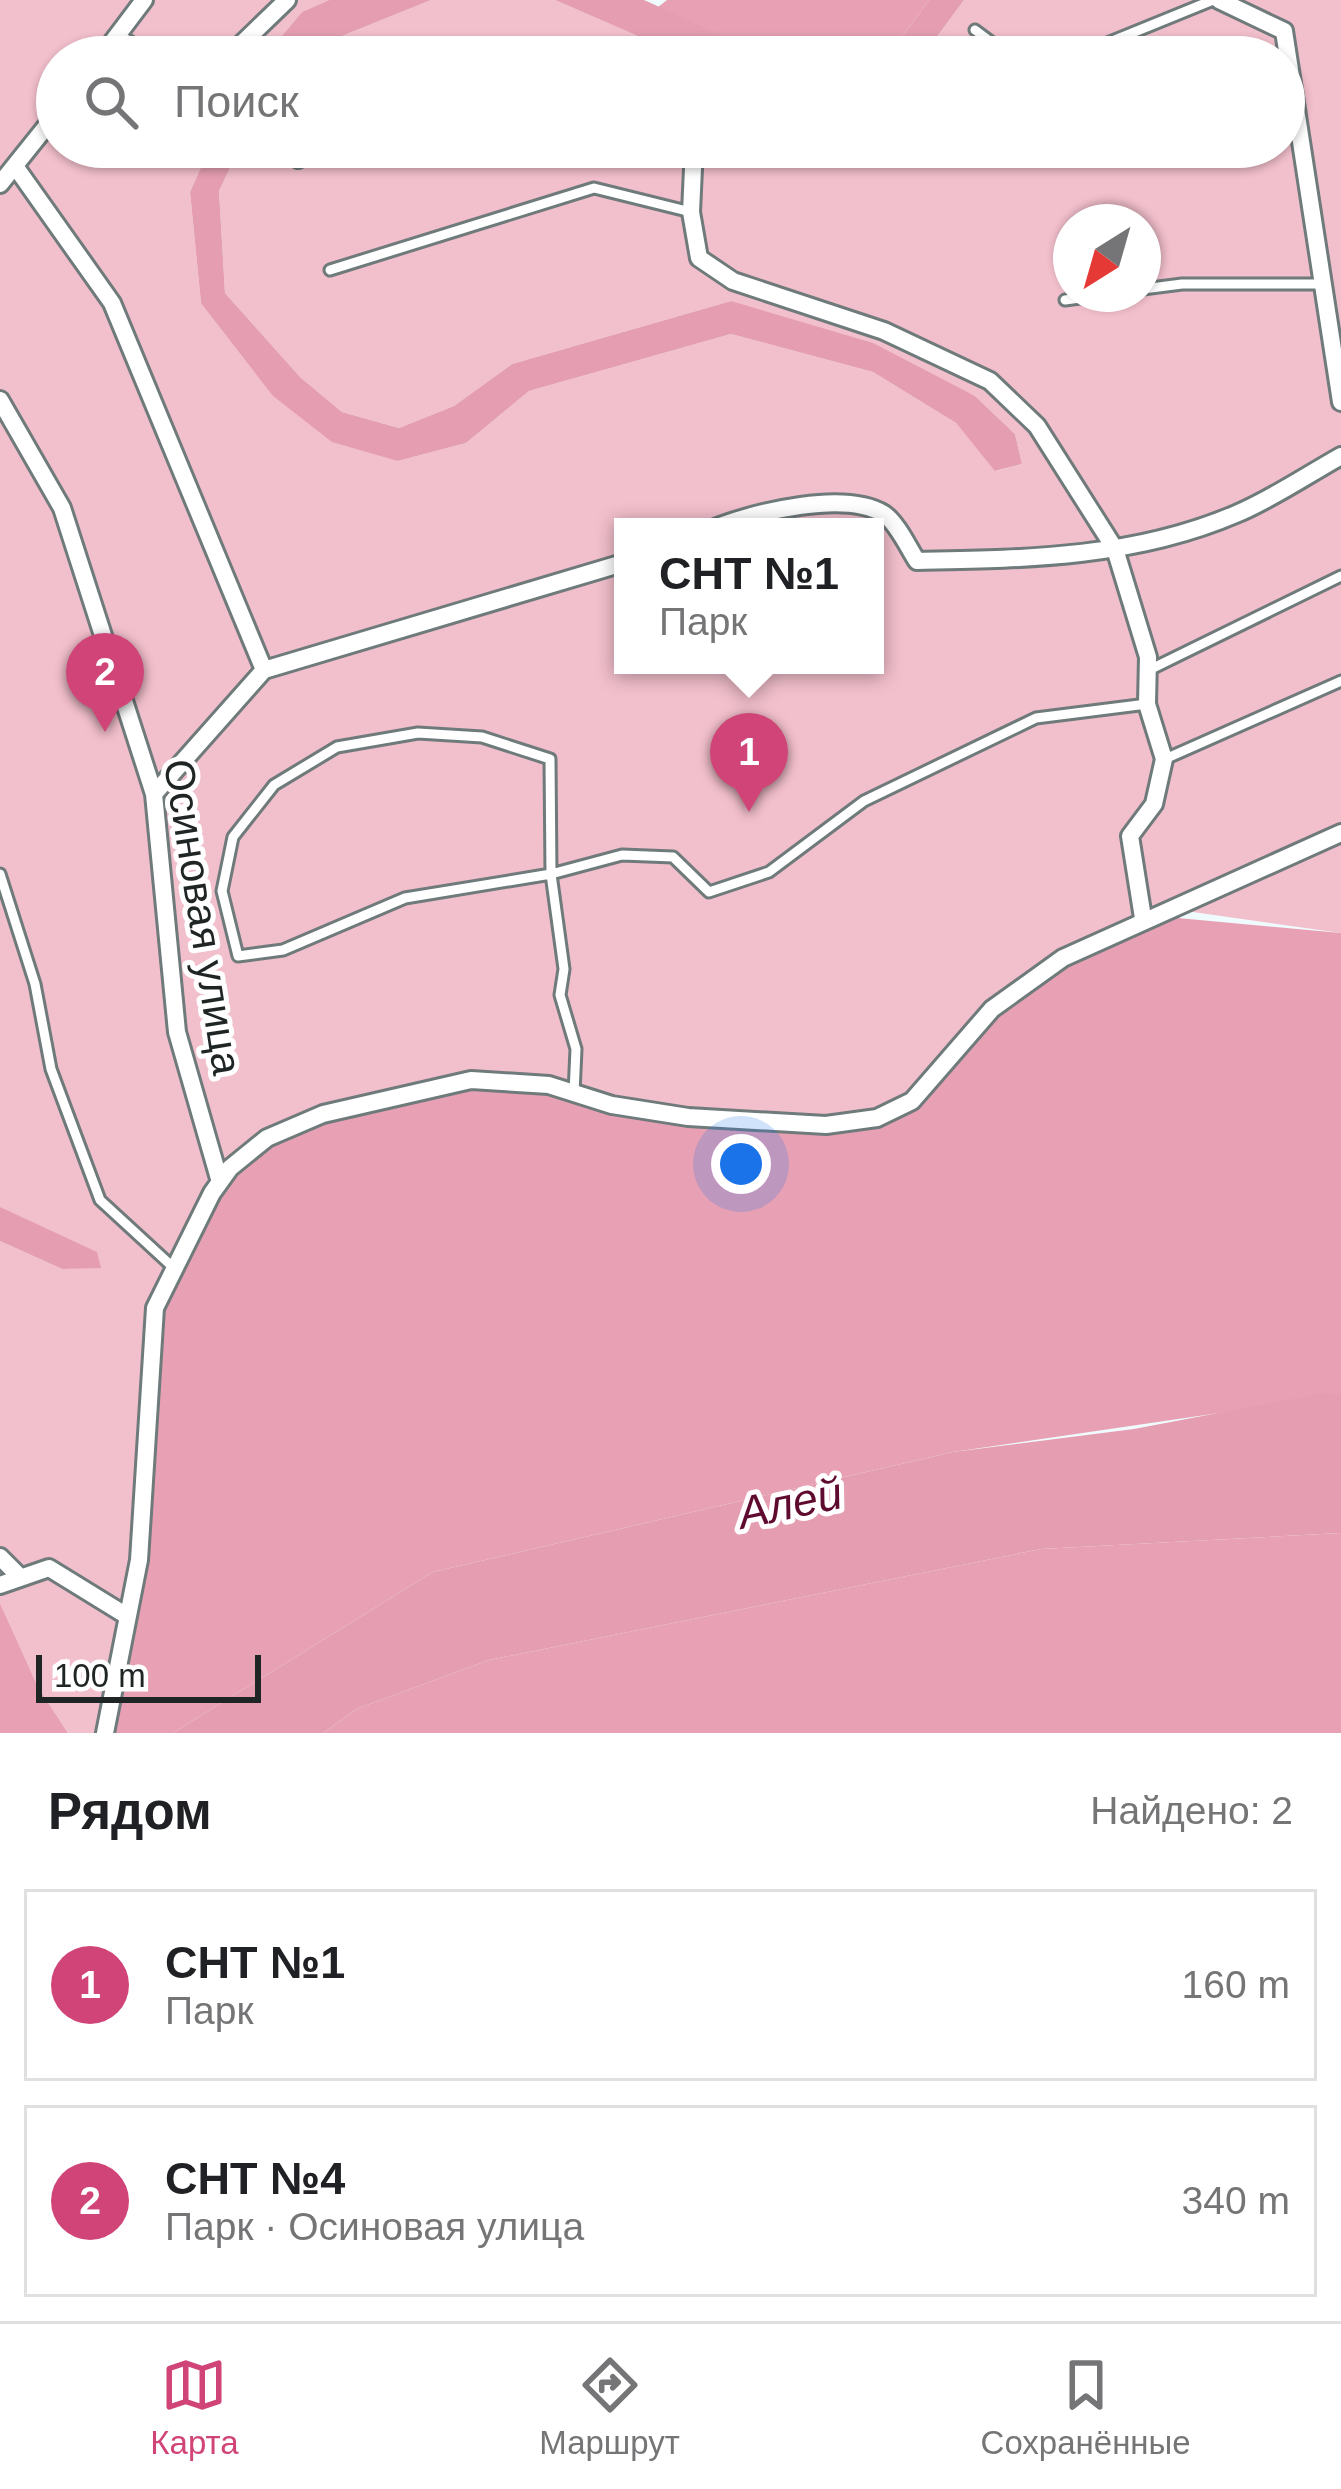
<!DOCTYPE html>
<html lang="ru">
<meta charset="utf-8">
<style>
body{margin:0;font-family:Helvetica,sans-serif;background:#f6f6f6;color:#202124}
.compass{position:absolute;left:1053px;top:204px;width:108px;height:108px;border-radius:50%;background:#fff;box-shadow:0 3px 9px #0004;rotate:217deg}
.scale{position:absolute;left:36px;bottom:30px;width:225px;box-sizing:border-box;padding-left:12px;border:6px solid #1f2424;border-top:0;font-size:33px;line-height:42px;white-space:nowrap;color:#1f2424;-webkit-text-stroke:9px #fff;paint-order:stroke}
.you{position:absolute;left:741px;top:1164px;width:42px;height:42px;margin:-30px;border:9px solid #fff;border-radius:50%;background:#1a73e8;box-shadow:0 0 0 18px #1a73e833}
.badge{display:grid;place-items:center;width:78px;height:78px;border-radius:50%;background:#d04477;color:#fff;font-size:39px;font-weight:700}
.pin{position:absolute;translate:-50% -99px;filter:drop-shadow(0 3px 6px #0008)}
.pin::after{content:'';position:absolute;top:63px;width:42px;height:36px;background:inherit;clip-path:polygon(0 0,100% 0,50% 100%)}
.popup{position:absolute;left:614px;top:518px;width:270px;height:156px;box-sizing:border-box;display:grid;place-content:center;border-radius:0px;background:#fff;filter:drop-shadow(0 3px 9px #0005);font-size:39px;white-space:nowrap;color:#757577}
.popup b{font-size:45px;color:#202124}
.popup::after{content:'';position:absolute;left:50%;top:100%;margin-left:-24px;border:24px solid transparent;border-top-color:#fff}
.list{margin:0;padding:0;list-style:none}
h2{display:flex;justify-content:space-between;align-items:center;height:156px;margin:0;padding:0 48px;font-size:51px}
h2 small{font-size:39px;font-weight:400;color:#757577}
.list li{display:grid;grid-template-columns:78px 1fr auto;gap:36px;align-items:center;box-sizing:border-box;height:192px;margin:0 24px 24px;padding:0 24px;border:3px solid #e0e0e0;border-radius:0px}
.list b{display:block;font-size:45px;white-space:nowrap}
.list p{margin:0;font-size:39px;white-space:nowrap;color:#757577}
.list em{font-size:39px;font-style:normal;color:#757577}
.icon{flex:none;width:66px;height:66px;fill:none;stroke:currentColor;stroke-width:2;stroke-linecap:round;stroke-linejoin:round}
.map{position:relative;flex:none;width:1341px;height:1733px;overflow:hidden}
.search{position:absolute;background:#fff;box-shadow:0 3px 9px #0004;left:36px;right:36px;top:36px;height:132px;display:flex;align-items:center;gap:30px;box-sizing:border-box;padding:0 42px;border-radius:66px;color:#757577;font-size:45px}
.sheet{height:588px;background:#fff}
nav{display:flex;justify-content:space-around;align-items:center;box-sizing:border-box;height:168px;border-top:3px solid #e0e0e0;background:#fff;font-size:33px;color:#757577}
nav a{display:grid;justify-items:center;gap:6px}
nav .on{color:#d04477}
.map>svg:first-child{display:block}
.green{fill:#f2bfcc;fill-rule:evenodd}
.forest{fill:#e8a1b4}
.water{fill:#e59eb1}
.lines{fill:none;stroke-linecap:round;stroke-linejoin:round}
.service-casing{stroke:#6f7a7b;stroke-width:15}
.minor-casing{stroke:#6f7a7b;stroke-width:22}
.service{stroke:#fff;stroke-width:9}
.minor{stroke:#fff;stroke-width:16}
.labels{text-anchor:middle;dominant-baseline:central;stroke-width:10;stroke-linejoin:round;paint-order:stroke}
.street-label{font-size:42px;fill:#1f2424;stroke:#fff}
.water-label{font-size:45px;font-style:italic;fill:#5f0b2f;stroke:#fff}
</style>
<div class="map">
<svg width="1341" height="1733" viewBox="0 0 1341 1733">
<rect width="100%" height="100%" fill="#effbfc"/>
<path class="green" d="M 0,0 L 329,0 L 302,12 L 264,57 L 57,57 L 57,147 L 210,147 L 190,192 L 201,303 L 398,461 L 466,443 L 529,391 L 731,334 L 873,372 L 956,423 L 996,471 L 1022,464 L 1015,434 L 975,396 L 731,301 L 512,364 L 454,406 L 399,428 L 342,412 L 300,377 L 225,293 L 219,191 L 240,147 L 1284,147 L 1284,57 L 922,57 L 964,0 L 1341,0 L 1341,933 L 1165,908 L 992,1009 L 912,1101 L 869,1116 L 827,1121 L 148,1446 L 105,1733 L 68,1733 L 38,1687 L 0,1603 L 0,1241 L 62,1269 L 100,1267 L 96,1252 L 0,1208 ZM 1071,222 L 1143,222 L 1143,294 L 1071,294 ZM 623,527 L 875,527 L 875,665 L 623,665 Z
M 431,0 L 555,0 L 686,57 L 312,57 L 327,42 Z"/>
<path class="forest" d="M 667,0 L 929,0 L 894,48 L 867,57 L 771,57 L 658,7 Z
M 1167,917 L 1341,933 L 1341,1395 L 953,1452 L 433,1572 L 173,1733 L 105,1733 L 139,1560 L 155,1308 L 212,1193 L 267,1138 L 471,1080 L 825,1134 C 930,1121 930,1077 1001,1014 C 1049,971 1109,945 1167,917 Z
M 1341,1533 L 1341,1733 L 323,1733 L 356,1709 L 489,1660 L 1041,1549 Z
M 0,1603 L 38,1687 L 68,1733 L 0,1733 Z"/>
<path class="water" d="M 329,0 L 431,0 L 327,42 L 312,57 L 264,57 L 302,12 Z
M 555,0 L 644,0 L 771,57 L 686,57 Z
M 929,0 L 964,0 L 922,57 L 867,57 L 894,48 Z
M 210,147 L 240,147 L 219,191 L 225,293 L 300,377 L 342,412 L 399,428 L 454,406 L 512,364 L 731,301 L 873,343 L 975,396 L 1015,434 L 1022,464 L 995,471 L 956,423 L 873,372 L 731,334 L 529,391 L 466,443 L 398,461 L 332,442 L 273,396 L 201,303 L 190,192 Z
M 0,1207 L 97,1252 L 101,1268 L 62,1269 L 0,1241 Z
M 1324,1393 L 1341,1395 L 1341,1533 L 1041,1549 L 489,1660 L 356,1709 L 323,1733 L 173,1733 L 433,1572 L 953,1452 L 1134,1429 Z"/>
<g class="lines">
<defs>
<path id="service" d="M 975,30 L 1002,50 L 1021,57
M 1073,57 L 1213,0
M 330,270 L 594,188 L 691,212
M 1143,289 L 1182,284 L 1321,284
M 1065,300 L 1110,294
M 1147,671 L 1341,576
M 1165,759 L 1341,681
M 0,874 L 35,984 L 51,1069 L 100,1200 L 175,1269
M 574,1093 L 576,1049 L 560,995 L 564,969 L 551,874 L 550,759 L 482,737 L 418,733 L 337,747 L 274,785 L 233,837 L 222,891 L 238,956 L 283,950 L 405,898 L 551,874 L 622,855 L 673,857 L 709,892 L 769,872 L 864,801 L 1036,718 L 1147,704"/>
<path id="minor" d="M 1219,0 L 1284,31 L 1341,402
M 116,37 L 149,57
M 101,57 L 144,0
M 228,57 L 287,0
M 694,147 L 691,212 L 699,258 L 733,281 L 884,331 L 990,381 L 1037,426 L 1115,549 L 1148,657 L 1147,704 L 1164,759 L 1154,804 L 1130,836 L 1143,918
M 298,159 L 321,147
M 15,166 L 112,303 L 264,670 L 623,563
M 0,184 L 57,113
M 0,400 L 62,508 L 154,794 L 177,1032 L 220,1182
M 717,527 C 758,512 844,490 884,514 C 897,523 908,547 917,561 C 1024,559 1134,558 1236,514 C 1272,499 1307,475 1341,456
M 154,794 L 264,670
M 0,1557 L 20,1577
M 0,1585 L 49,1568 L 127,1616
M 105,1733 L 139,1560 L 155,1308 L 212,1193 L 230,1168 L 267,1138 L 323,1114 L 471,1080 L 549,1085 L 612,1105 L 688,1117 L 826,1125 L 877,1118 L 912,1101 L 992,1009 L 1063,958 L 1341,833"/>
</defs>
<use href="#service" class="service-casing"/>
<use href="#minor" class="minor-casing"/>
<use href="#service" class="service"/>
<use href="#minor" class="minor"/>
</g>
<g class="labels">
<g class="street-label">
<text transform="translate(203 917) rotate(81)">Осиновая улица</text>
</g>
<g class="water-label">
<text transform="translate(790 1503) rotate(-12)">Алей</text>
</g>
</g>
</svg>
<svg class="compass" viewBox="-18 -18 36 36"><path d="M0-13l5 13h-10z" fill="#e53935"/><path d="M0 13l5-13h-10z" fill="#757577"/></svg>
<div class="scale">100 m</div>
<div class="you"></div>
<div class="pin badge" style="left:749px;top:812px">1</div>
<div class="popup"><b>СНТ №1</b>Парк</div>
<div class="pin badge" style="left:105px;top:732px">2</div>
<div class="search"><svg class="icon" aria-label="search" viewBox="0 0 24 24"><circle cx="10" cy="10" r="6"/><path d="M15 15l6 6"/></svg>Поиск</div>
</div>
<section class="sheet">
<h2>Рядом<small>Найдено: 2</small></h2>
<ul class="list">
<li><span class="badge">1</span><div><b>СНТ №1</b><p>Парк</p></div><em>160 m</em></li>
<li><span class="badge">2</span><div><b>СНТ №4</b><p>Парк · Осиновая улица</p></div><em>340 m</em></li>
</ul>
</section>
<nav>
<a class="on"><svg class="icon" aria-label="map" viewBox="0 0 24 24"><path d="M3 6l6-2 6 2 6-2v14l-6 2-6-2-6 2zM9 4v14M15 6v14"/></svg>Карта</a>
<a><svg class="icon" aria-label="directions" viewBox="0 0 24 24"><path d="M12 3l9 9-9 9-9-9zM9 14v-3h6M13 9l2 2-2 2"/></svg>Маршрут</a>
<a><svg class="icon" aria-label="saved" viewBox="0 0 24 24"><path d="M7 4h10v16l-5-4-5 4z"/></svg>Сохранённые</a>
</nav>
